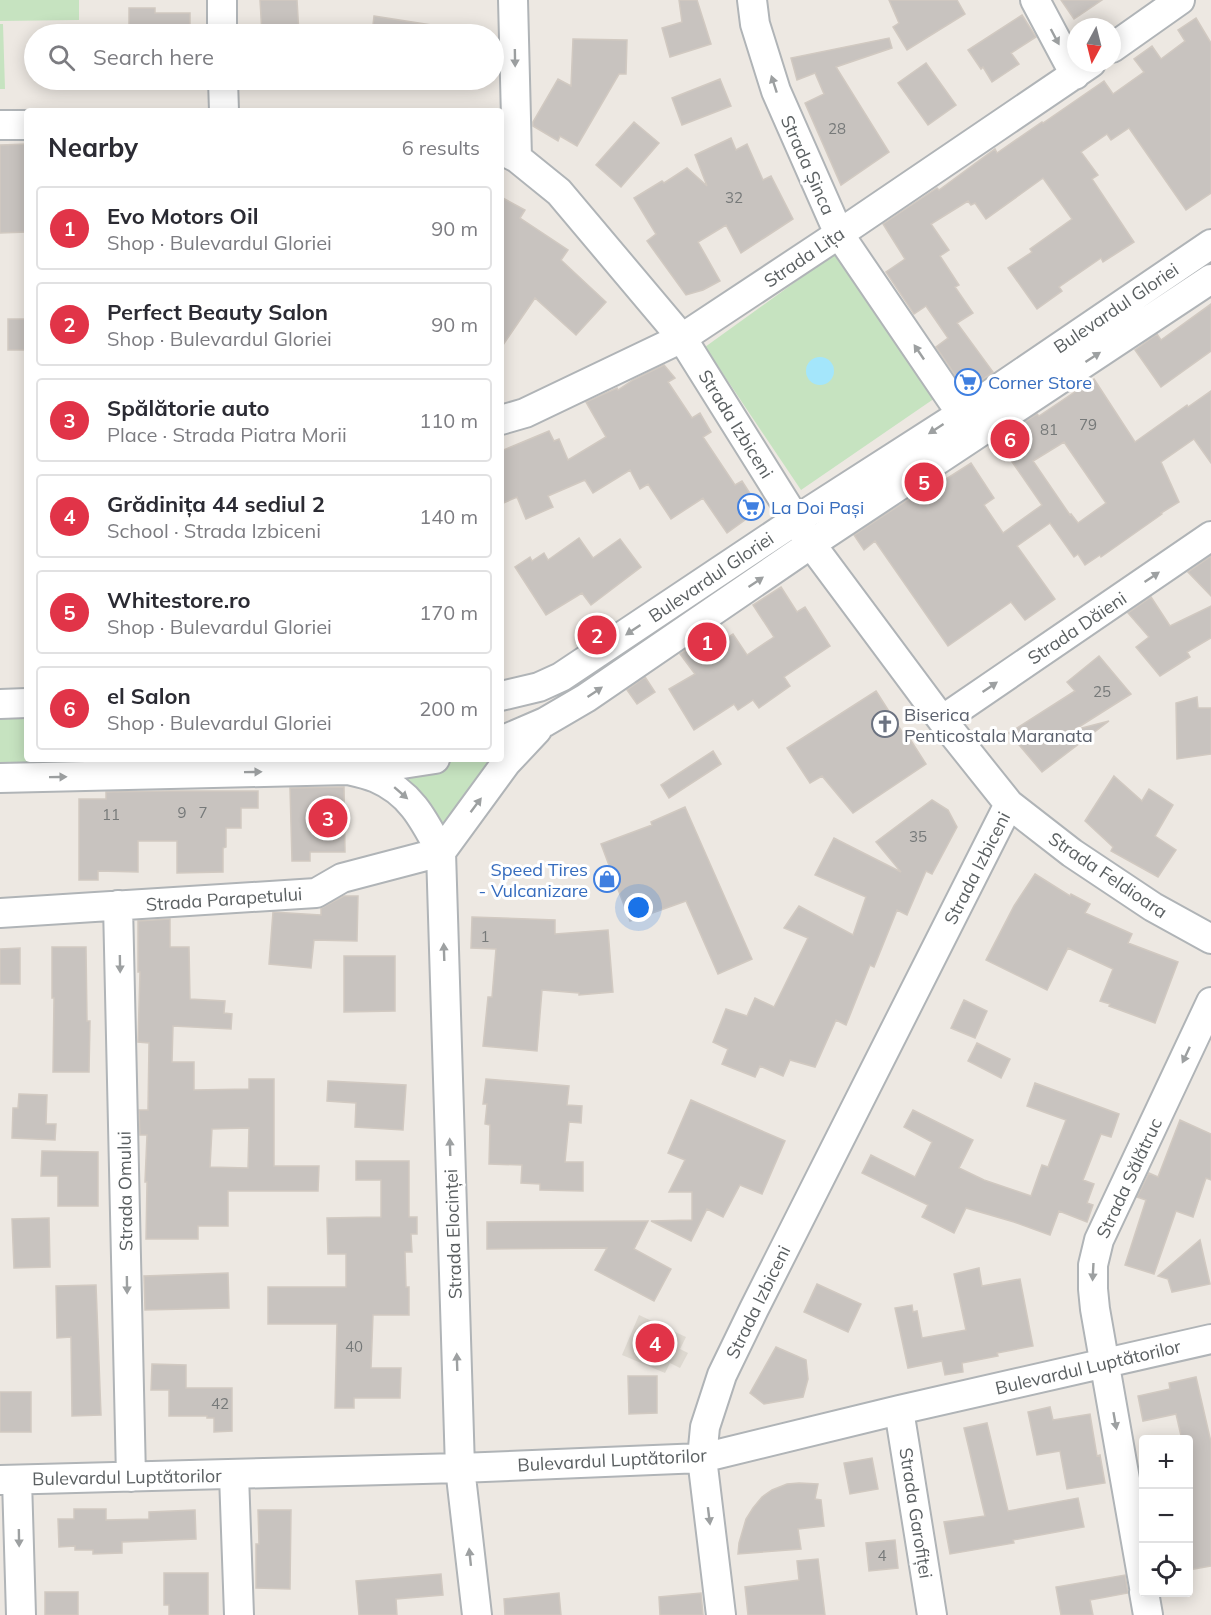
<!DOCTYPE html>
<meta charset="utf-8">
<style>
body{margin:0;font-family:Mulish,sans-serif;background:#f2f2f3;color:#2b2b33}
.controls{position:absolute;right:18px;bottom:18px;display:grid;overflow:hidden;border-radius:6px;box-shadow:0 3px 15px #0003}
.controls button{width:54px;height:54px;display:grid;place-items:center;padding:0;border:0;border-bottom:2px solid #e1e1e2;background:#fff;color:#2b2b33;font:30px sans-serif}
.compass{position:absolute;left:1067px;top:18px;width:54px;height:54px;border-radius:50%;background:#fff;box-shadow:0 3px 15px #0003;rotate:187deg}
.you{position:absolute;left:639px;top:908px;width:21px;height:21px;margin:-15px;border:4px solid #fff;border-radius:50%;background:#1a73e8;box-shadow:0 0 0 9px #1a73e833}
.badge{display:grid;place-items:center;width:39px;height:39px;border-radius:50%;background:#e13448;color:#fff;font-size:20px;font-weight:700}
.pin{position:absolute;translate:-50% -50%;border:3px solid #fff;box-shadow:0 2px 6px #0006}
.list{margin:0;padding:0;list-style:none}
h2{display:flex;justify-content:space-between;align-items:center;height:78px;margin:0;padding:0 24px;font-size:26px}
h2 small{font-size:20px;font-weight:400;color:#7c7c81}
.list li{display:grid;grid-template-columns:39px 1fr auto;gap:18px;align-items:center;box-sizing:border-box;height:84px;margin:0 12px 12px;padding:0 12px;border:2px solid #e1e1e2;border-radius:6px}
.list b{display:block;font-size:22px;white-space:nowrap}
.list p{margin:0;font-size:20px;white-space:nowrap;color:#7c7c81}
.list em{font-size:20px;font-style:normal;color:#7c7c81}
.icon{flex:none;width:33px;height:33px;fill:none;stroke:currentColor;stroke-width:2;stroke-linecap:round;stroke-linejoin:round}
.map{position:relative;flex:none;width:1211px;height:1615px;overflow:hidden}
.search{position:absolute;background:#fff;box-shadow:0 3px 15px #0003;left:24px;top:24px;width:480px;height:66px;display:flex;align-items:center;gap:15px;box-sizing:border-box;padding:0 21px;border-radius:33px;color:#7c7c81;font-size:22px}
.panel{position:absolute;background:#fff;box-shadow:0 3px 15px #0003;left:24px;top:108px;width:480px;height:654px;border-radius:6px}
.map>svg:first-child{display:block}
.education{fill:#ddd8d0}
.green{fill:#c6e3c0}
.water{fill:#a4e6fb}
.building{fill:#c8c3bf;stroke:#d1c9c1;stroke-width:1.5;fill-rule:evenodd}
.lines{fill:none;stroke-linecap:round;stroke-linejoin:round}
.minor-casing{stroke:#b0b4b7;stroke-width:32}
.minor{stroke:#fff;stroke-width:28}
.oneway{fill:#9da0a1}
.labels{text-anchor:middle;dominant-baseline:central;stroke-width:6;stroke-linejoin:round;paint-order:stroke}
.number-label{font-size:15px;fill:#767979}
.street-label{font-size:18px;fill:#5b6062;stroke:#fff}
.shop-label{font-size:18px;fill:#366cbe;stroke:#fff;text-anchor:start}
.worship-label{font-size:18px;fill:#5b616d;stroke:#fff;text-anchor:start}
</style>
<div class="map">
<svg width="1211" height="1615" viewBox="0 0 1211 1615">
<rect width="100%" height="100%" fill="#ede8e2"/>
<path class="education" d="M 639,1315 L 686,1337 L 680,1349 L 688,1353 L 680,1368 L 670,1363 L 665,1373 L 622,1355 Z"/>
<path class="green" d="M 0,0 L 79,0 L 79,20 L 0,21 Z
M 0,24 L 3,24 L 5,89 L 0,89 Z
M 834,254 L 938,396 L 801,490 L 705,347 Z
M 27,711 L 27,759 L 327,759 L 0,767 L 0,716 Z
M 459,759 L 495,759 L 443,827 L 385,771 L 444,763 Z"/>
<path class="water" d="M806 371a14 14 0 1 1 28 0a14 14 0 1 1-28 0Z"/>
<path class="building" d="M 260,0 L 297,0 L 299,34 L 262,34 Z
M 679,0 L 697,0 L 711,44 L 670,57 L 662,28 L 682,22 Z
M 889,0 L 957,0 L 965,14 L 907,50 L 893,27 L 899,23 Z
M 1061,0 L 1102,0 L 1074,19 Z
M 129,8 L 155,8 L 155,13 L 190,13 L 190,34 L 129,34 Z
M 1022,15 L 1036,37 L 1011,53 L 1019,64 L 992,82 L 983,67 L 981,69 L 968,50 Z
M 374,16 L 431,25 L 430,34 L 372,34 Z
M 1196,18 L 1211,43 L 1211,193 L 1186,210 L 1129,128 L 1111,140 L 1107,134 L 1081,152 L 1098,175 L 1092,179 L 1134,242 L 1103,262 L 1101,258 L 1059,287 L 1062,291 L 1037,309 L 1008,268 L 1032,252 L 1030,249 L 1072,219 L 1043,178 L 986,219 L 975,203 L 971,205 L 968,201 L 931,224 L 949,250 L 940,256 L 959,285 L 955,287 L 973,313 L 957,323 L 993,372 L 966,391 L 936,347 L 948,338 L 926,306 L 914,314 L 886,272 L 905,259 L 883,224 L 937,188 L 939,190 L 995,149 L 997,153 L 1042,122 L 1043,123 L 1104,81 L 1113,94 L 1144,72 L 1134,59 L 1152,46 L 1161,59 L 1185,41 L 1178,30 Z
M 889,38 L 892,48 L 836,67 L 889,152 L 841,185 L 805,103 L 824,94 L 815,73 L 797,80 L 791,58 Z
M 573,39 L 627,40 L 626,74 L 619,74 L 577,146 L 560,136 L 558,141 L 533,126 L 533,122 L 558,79 L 571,86 Z
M 926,63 L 956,105 L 928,125 L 898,83 Z
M 720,79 L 731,106 L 682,125 L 672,98 Z
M 634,122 L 659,143 L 621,187 L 596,165 Z
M 731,138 L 736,150 L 747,144 L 763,180 L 771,176 L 793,219 L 741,253 L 726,225 L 698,242 L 720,281 L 703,290 L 686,295 L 647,241 L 656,234 L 634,198 L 662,181 L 664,183 L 687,168 L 707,186 L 695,155 Z
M 27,144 L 27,232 L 0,233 L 0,145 Z
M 501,197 L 525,210 L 520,218 L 568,250 L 561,260 L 606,302 L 576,335 L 535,298 L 501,348 Z
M 1211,304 L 1211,351 L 1161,387 L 1135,350 L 1157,334 L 1161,340 Z
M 8,319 L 27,319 L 27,350 L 8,350 Z
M 664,365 L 675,378 L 668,382 L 692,418 L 700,413 L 711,432 L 703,437 L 735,485 L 742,481 L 760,509 L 727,533 L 703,498 L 671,519 L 648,484 L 640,489 L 630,470 L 593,493 L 585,480 L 548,496 L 553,507 L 526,519 L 517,497 L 501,504 L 501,451 L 549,431 L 554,441 L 559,439 L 568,460 L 606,437 L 586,402 L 617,388 L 618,390 L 633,380 Z
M 1094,379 L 1135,442 L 1187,405 L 1188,407 L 1211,391 L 1211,463 L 1194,439 L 1161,462 L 1179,502 L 1161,513 L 1162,514 L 1101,557 L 1100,555 L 1085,565 L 1078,554 L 1074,557 L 1050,523 L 1017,546 L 1055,599 L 1025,620 L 1011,602 L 948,646 L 875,541 L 864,550 L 854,535 L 941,478 L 943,481 L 971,463 L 994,498 L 984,505 L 1003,533 L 1042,505 L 997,440 L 1037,414 L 1039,416 ZM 1064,442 L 1106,503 L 1078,523 L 1071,514 L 1070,515 L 1033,461 Z
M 579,538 L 593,558 L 620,539 L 641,567 L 591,605 L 582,593 L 546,615 L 515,567 L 530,557 L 532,561 L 544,553 L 548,560 Z
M 1211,556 L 1211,596 L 1188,572 Z
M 781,587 L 797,612 L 805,607 L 830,646 L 784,677 L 790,686 L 759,708 L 753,700 L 738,710 L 734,704 L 694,730 L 669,689 L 695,674 L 680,654 L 699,641 L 707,651 L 733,634 L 747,655 L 774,637 L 753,605 Z
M 1151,597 L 1170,626 L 1211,606 L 1211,638 L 1187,652 L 1190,657 L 1160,676 L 1136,647 L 1149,637 L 1128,613 Z
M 1099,656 L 1131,694 L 1074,730 L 1109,721 L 1042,772 L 1009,733 L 1075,691 L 1067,682 Z
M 645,677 L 655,692 L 637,704 L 627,690 Z
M 876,691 L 906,738 L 908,736 L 926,764 L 853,813 L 822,776 L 810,783 L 787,748 Z
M 1197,697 L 1198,708 L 1211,708 L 1211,754 L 1177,759 L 1176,703 Z
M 713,751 L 721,764 L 669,798 L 661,785 Z
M 1114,776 L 1142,801 L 1149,789 L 1173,805 L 1155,836 L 1176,850 L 1158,877 L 1111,851 L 1113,847 L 1085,821 Z
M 344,787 L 345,852 L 310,852 L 310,861 L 292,861 L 290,788 Z
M 170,791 L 258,791 L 258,808 L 241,808 L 241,828 L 226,828 L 226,847 L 223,848 L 223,872 L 177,873 L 177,841 L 138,841 L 138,872 L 98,871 L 98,880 L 79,880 L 79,799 L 106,799 L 106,792 Z
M 932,800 L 948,810 L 957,827 L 932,874 L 926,871 L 907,915 L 897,910 L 874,967 L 870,965 L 846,1025 L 836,1020 L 815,1067 L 790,1060 L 783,1076 L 760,1066 L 755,1077 L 722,1064 L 728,1049 L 713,1042 L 726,1009 L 747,1016 L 755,998 L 774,1007 L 808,938 L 784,928 L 799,906 L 853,935 L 866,897 L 815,875 L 834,838 L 901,872 L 876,842 Z
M 685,807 L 752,959 L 718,974 L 686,901 L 630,921 L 601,844 L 652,825 L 651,822 Z
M 1035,874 L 1070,896 L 1071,894 L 1090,904 L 1085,913 L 1132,934 L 1128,943 L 1178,962 L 1155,1023 L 1109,1006 L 1110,1004 L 1100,1001 L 1113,969 L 1068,948 L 1047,990 L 986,960 L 1014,906 Z
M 344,896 L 358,896 L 357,941 L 314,940 L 311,968 L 269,964 L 273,912 L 321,915 L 321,908 Z
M 472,917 L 555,920 L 555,934 L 608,930 L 613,992 L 579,995 L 579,993 L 542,990 L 537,1051 L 483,1046 L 488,997 L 492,997 L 496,949 L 471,948 Z
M 170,919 L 170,947 L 189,947 L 190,999 L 225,1001 L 224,1013 L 232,1014 L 231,1029 L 173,1026 L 172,1062 L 194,1062 L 194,1090 L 249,1089 L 249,1079 L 274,1079 L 274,1166 L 319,1166 L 318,1191 L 228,1191 L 228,1226 L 198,1226 L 198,1239 L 146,1239 L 147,1182 L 145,1182 L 147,1135 L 140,1135 L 139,1110 L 148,1110 L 149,1043 L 138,1042 L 140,972 L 138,972 L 138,921 ZM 249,1128 L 248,1168 L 210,1167 L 212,1129 Z
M 52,947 L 86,947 L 87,1021 L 90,1021 L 89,1072 L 53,1072 L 54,998 L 52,998 Z
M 20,948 L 20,984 L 0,984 L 0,949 Z
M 344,956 L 395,956 L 395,1011 L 344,1012 Z
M 964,1000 L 987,1011 L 975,1038 L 951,1028 Z
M 977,1043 L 1010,1059 L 1001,1078 L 968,1061 Z
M 486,1079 L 569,1086 L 567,1105 L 582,1106 L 581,1123 L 569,1122 L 565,1162 L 583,1162 L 583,1191 L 540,1190 L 540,1184 L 521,1183 L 522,1165 L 489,1164 L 490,1125 L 485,1124 L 487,1104 L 483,1104 Z
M 328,1081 L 406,1085 L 403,1130 L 355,1127 L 356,1103 L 327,1101 Z
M 1035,1083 L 1119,1114 L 1111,1137 L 1101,1134 L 1083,1180 L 1094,1184 L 1087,1203 L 1093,1205 L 1087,1222 L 1059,1211 L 1050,1235 L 1014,1222 L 966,1208 L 954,1233 L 922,1217 L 928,1205 L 862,1173 L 871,1155 L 915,1177 L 932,1142 L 904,1127 L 913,1110 L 973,1140 L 959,1168 L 984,1180 L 1031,1196 L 1042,1165 L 1048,1167 L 1066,1120 L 1027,1106 Z
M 19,1094 L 47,1095 L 46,1124 L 56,1124 L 55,1140 L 12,1138 L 13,1108 L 18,1108 Z
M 691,1100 L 785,1141 L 762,1194 L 740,1185 L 723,1217 L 707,1209 L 691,1241 L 651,1221 L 692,1220 L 692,1192 L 669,1192 L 685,1160 L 668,1153 Z
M 1180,1120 L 1211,1134 L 1211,1180 L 1206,1178 L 1193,1217 L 1176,1211 L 1154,1274 L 1125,1265 L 1146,1200 L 1137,1197 L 1149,1173 L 1158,1177 Z
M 42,1151 L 98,1152 L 98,1206 L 58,1206 L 58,1176 L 41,1176 Z
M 356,1161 L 409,1161 L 409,1217 L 417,1217 L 417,1234 L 411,1234 L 412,1252 L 405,1252 L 406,1287 L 409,1287 L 409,1315 L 373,1315 L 371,1368 L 401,1368 L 400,1398 L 354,1398 L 354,1408 L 335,1408 L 337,1324 L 268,1324 L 268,1287 L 346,1287 L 346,1254 L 328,1254 L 327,1218 L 381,1217 L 381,1180 L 356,1180 Z
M 49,1218 L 50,1267 L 14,1268 L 12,1219 Z
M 648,1221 L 634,1249 L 671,1269 L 654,1301 L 595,1270 L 607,1248 L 487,1249 L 487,1222 Z
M 1200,1240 L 1210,1284 L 1172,1292 L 1168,1279 L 1158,1276 Z
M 979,1268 L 982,1286 L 1020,1279 L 1033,1346 L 997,1353 L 998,1356 L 962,1363 L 963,1372 L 945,1375 L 942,1361 L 908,1368 L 895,1308 L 912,1305 L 913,1312 L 917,1311 L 922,1338 L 966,1330 L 954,1274 Z
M 228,1273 L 229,1308 L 145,1310 L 144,1276 Z
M 817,1284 L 861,1304 L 848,1332 L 804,1312 Z
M 96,1285 L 101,1415 L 72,1416 L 71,1337 L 57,1338 L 56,1286 Z
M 776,1347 L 806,1360 L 808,1379 L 803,1397 L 764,1404 L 750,1393 Z
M 152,1364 L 186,1365 L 186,1388 L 232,1388 L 232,1431 L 214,1432 L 214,1418 L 207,1418 L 207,1416 L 169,1416 L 169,1390 L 151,1390 Z
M 628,1376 L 657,1376 L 657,1413 L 629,1414 Z
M 1196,1377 L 1211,1442 L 1211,1566 L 1188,1570 L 1188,1440 L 1182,1440 L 1176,1414 L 1143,1421 L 1138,1396 L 1170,1389 L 1169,1383 Z
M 0,1392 L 31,1392 L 31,1432 L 0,1432 Z
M 1050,1407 L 1053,1420 L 1090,1414 L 1097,1456 L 1100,1455 L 1105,1483 L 1067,1489 L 1060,1451 L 1037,1455 L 1028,1412 Z
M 987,1423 L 1008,1511 L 1078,1498 L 1084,1527 L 1013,1540 L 1014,1543 L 950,1554 L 944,1522 L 985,1516 L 964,1428 Z
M 872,1458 L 878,1489 L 850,1494 L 844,1463 Z
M 799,1483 L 818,1484 L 815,1499 L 821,1500 L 824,1526 L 798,1529 L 801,1549 L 738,1554 L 739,1543 L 746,1519 L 753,1508 L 762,1497 L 772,1490 L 787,1484 Z
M 74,1509 L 106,1509 L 106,1520 L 149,1519 L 149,1512 L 195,1510 L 196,1539 L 122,1542 L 122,1553 L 93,1554 L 93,1550 L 75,1550 L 75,1546 L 59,1547 L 58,1519 L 74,1519 Z
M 258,1510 L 291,1510 L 290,1589 L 256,1588 L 256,1544 L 259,1544 Z
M 895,1540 L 898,1568 L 869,1571 L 866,1543 Z
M 818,1559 L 825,1615 L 748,1615 L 745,1587 L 799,1580 L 797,1561 Z
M 164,1573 L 208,1573 L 208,1615 L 169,1615 L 169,1605 L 164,1605 Z
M 441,1574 L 443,1595 L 396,1599 L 397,1615 L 359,1615 L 356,1581 Z
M 1125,1575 L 1128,1593 L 1090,1600 L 1093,1615 L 1061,1615 L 1056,1587 Z
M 45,1592 L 78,1592 L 78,1615 L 45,1615 Z
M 559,1593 L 561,1615 L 505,1615 L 504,1599 Z
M 701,1593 L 703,1615 L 660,1615 L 659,1597 Z"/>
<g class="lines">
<defs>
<path id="minor" d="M 222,0 L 222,34
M 513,0 L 517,158
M 752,0 L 755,24 L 776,91 L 839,234 L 971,428
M 1035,0 L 1075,75
M 1112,48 L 1180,0
M 223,80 L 224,111
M 0,125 L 27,125
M 501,150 L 517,158 L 559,192 L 682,338 L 811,544 L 942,720 L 1009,804 L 1072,853 L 1153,907 L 1211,939
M 501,420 L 525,413 L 682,338 L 839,234 L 1091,63
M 501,696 L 539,687 L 561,677 L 796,520 L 961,414 L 1211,244
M 0,704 L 27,703
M 942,720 L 1211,536
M 501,741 L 545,722 L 586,698 L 811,544 L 1211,279
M 348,770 C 357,772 367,774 376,778 C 411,793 424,820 441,852 L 460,1468 L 477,1615
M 0,778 L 348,770 L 383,767 L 435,759
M 441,852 L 506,763 L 537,730
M 118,905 L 131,1477
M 0,913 L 316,893 L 342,878 L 441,852
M 899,1410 L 932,1615
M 234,1475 L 239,1615
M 0,1480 L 460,1468 L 702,1458 L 899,1410 L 1211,1339
M 17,1480 L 21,1615
M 1144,1587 L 1095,1309 L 1093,1289 L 1093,1265 L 1099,1240 L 1211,1002
M 1144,1592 L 1148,1615
M 721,1615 L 702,1458 L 705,1427 L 722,1375 L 754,1309 L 1009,804"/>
</defs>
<use href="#minor" class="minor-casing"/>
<use href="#minor" class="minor"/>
</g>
<defs><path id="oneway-solid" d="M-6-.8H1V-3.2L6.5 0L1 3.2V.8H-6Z" transform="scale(1.5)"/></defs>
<g class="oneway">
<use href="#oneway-solid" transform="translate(1055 37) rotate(62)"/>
<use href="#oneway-solid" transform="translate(515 58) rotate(89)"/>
<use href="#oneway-solid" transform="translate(774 84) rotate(-108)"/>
<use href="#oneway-solid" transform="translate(919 352) rotate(-124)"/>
<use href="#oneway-solid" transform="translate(1093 357) rotate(-33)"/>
<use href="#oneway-solid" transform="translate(936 429) rotate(147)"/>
<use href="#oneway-solid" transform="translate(1152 577) rotate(-34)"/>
<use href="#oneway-solid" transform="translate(756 582) rotate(-34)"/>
<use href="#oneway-solid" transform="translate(633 630) rotate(146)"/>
<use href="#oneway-solid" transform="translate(990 687) rotate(-34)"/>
<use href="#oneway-solid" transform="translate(595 692) rotate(-34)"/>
<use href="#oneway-solid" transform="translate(253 772) rotate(-1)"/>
<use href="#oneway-solid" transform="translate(58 777) rotate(-1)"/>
<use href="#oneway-solid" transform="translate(401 793) rotate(41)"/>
<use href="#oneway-solid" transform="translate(476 805) rotate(-53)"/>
<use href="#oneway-solid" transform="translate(444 952) rotate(-92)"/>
<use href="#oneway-solid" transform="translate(120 964) rotate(89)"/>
<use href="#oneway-solid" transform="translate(1186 1055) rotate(115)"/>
<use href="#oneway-solid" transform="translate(450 1147) rotate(-92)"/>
<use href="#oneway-solid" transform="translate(1093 1272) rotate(93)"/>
<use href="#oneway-solid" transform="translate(127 1285) rotate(89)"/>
<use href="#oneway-solid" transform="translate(457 1362) rotate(-92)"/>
<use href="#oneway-solid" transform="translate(1115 1421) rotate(80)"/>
<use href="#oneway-solid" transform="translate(709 1516) rotate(83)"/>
<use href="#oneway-solid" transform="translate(19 1538) rotate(89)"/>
<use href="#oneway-solid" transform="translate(470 1557) rotate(-96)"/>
</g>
<defs>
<symbol id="supermarket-ring" viewBox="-11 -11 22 22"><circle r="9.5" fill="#fff" stroke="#3f7fe0" stroke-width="1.5"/><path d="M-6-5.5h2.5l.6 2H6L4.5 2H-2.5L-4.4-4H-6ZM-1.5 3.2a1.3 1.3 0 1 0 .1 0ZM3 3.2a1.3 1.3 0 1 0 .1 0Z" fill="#3f7fe0"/></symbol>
<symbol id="church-ring" viewBox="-11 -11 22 22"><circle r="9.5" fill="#fff" stroke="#6b7280" stroke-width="1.5"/><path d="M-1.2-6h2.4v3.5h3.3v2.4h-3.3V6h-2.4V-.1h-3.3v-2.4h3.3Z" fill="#6b7280"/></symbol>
<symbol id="shop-ring" viewBox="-11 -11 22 22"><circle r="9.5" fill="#fff" stroke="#3f7fe0" stroke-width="1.5"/><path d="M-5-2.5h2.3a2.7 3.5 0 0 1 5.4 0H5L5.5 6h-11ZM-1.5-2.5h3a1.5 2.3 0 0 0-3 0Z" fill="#3f7fe0"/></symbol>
</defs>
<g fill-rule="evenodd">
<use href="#supermarket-ring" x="953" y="367" width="30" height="30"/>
<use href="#supermarket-ring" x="736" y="492" width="30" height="30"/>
<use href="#church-ring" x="870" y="709" width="30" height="30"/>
<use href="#shop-ring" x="592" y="864" width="30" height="30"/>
</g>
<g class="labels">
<g class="number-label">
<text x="837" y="128">28</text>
<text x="734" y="197">32</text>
<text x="1088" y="424">79</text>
<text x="1049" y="429">81</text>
<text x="1102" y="691">25</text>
<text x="182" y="812">9</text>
<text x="203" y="812">7</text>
<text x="111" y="814">11</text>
<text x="918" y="836">35</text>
<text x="485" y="936">1</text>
<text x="354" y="1346">40</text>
<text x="220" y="1403">42</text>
<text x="882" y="1555">4</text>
</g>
<g class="street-label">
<text transform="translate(808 165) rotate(66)">Strada Șinca</text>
<text transform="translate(804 257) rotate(-34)">Strada Lița</text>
<text transform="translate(1116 308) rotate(-34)">Bulevardul Gloriei</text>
<text transform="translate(736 424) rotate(58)">Strada Izbiceni</text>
<text transform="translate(711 577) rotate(-34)">Bulevardul Gloriei</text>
<text transform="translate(1077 628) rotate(-34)">Strada Dăieni</text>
<text transform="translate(977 868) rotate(-63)">Strada Izbiceni</text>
<text transform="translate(1108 875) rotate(34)">Strada Feldioara</text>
<text transform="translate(224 899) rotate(-4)">Strada Parapetului</text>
<text transform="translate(1129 1178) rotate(-65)">Strada Sălătruc</text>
<text transform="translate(125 1191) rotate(-91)">Strada Omului</text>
<text transform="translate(453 1234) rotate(-92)">Strada Elocinței</text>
<text transform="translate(758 1302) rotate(-64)">Strada Izbiceni</text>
<text transform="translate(1088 1367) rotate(-13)">Bulevardul Luptătorilor</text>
<text transform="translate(612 1460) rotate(-3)">Bulevardul Luptătorilor</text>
<text transform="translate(127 1477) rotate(-1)">Bulevardul Luptătorilor</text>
<text transform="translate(916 1513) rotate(81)">Strada Garofiței</text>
</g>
<g class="shop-label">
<text x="988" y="382">Corner Store</text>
<text x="771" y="507">La Doi Pași</text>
<text x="588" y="869" text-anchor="end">Speed Tires<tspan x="588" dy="21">- Vulcanizare</tspan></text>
</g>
<g class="worship-label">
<text x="904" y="714">Biserica<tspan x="904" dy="21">Penticostala Maranata</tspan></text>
</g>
</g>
</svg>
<div class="controls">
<button>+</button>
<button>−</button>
<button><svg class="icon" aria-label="locate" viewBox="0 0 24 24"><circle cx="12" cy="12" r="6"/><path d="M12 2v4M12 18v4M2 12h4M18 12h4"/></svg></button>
</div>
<svg class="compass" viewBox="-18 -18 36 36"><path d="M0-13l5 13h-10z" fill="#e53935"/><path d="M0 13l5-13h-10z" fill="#7c7c81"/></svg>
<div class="you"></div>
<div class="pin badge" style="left:707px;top:642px">1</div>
<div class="pin badge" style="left:597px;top:635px">2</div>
<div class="pin badge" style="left:328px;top:818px">3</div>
<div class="pin badge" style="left:655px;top:1343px">4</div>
<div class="pin badge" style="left:924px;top:482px">5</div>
<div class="pin badge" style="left:1010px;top:439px">6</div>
<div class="search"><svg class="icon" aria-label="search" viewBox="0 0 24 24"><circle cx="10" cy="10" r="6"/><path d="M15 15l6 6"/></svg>Search here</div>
<section class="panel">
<h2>Nearby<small>6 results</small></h2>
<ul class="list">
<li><span class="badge">1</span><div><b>Evo Motors Oil</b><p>Shop · Bulevardul Gloriei</p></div><em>90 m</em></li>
<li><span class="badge">2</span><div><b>Perfect Beauty Salon</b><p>Shop · Bulevardul Gloriei</p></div><em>90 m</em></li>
<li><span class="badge">3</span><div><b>Spălătorie auto</b><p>Place · Strada Piatra Morii</p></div><em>110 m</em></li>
<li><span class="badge">4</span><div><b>Grădinița 44 sediul 2</b><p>School · Strada Izbiceni</p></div><em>140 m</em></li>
<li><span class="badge">5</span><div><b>Whitestore.ro</b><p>Shop · Bulevardul Gloriei</p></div><em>170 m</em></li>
<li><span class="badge">6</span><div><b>el Salon</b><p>Shop · Bulevardul Gloriei</p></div><em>200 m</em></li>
</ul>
</section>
</div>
